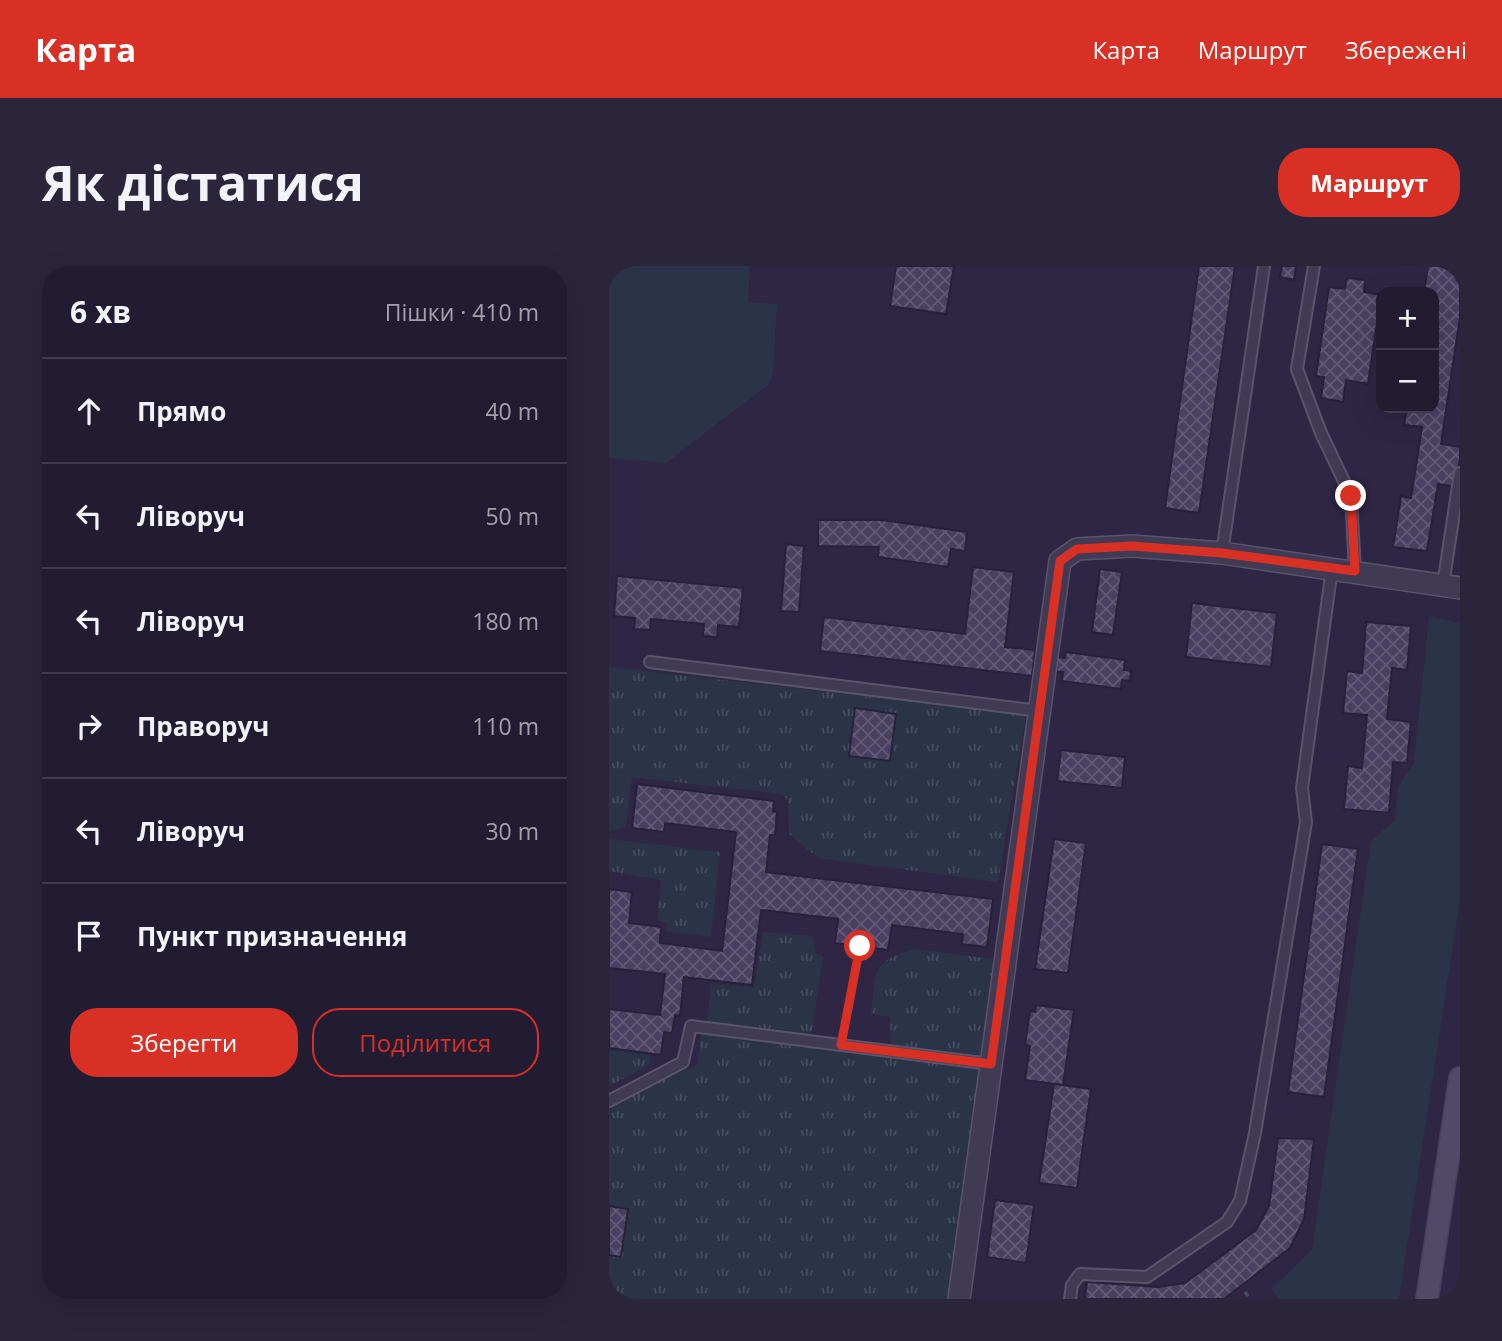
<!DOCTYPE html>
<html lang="uk">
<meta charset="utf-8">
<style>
body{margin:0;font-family:"Open Sans",sans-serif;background:#2a253b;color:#f1f3f6}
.controls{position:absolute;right:21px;top:21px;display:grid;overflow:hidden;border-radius:14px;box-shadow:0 7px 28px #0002}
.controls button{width:63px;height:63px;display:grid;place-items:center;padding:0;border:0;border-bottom:2px solid #3f3a4e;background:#221c33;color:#f1f3f6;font:35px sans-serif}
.stop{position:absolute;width:21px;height:21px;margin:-16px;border:5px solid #d93025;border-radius:50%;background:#fff}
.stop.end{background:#d93025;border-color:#fff;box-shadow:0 2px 7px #0008}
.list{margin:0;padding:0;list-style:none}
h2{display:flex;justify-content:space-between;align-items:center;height:91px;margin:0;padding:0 28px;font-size:30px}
h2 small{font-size:23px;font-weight:400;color:#a2a1ac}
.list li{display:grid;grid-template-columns:46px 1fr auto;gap:21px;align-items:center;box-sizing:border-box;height:105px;padding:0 28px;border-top:2px solid #3f3a4e}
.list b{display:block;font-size:26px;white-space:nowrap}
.list em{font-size:23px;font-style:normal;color:#a2a1ac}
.actions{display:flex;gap:14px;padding:21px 28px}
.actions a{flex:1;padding:16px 0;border:2px solid #d93025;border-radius:28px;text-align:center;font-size:24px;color:#d93025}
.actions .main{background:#d93025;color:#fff}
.icon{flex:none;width:38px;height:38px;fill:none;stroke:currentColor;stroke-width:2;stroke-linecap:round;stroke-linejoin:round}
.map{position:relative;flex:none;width:851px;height:1033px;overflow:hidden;border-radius:28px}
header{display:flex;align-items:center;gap:42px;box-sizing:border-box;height:98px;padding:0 35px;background:#d93025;color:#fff}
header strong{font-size:33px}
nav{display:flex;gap:38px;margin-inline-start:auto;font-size:24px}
.intro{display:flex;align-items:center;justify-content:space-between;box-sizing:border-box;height:168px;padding:0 42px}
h1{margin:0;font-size:49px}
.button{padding:18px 32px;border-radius:28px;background:#d93025;color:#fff;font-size:24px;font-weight:700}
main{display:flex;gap:42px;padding:0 42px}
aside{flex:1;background:#221c33;border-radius:28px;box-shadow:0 7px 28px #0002}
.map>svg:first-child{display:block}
.grass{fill:url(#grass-tufts);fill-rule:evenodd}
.garden{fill:#2b3348}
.building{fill:url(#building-cross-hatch);stroke:#28213b;stroke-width:2}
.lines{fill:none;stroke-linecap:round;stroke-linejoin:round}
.lane-casing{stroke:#59536b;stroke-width:14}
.street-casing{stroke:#59536b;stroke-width:24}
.secondary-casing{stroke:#48415a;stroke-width:24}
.path{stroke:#484f64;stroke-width:3.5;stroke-dasharray:5 5;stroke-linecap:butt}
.lane{stroke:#413a54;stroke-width:10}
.street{stroke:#413a54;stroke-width:21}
.secondary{stroke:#524867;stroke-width:21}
.route{stroke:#d93025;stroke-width:9}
</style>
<header>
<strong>Карта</strong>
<nav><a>Карта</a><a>Маршрут</a><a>Збережені</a></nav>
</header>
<div class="intro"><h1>Як дістатися</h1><a class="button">Маршрут</a></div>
<main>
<aside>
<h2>6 хв<small>Пішки · 410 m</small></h2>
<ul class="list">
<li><svg class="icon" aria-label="ahead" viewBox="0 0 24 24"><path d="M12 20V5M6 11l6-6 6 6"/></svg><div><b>Прямо</b></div><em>40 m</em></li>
<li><svg class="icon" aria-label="left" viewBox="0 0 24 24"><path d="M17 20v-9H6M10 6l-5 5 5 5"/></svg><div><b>Ліворуч</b></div><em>50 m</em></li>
<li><svg class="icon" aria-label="left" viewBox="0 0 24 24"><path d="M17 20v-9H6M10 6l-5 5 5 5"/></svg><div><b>Ліворуч</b></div><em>180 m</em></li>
<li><svg class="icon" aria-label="right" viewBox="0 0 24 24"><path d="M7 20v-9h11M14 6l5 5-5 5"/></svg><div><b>Праворуч</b></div><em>110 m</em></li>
<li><svg class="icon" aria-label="left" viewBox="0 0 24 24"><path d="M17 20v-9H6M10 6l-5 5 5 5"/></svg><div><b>Ліворуч</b></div><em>30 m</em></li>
<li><svg class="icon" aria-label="arrive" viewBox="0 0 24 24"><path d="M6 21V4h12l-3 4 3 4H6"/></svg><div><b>Пункт призначення</b></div></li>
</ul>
<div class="actions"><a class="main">Зберегти</a><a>Поділитися</a></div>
</aside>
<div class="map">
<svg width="851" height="1033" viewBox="0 0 851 1033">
<defs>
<pattern id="grass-tufts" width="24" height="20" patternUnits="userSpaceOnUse" patternTransform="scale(1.75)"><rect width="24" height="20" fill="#2b3348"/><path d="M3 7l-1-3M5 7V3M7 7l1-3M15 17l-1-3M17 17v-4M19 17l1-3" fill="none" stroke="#484e61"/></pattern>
<pattern id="building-cross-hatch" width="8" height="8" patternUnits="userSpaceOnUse" patternTransform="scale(1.75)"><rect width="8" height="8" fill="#494061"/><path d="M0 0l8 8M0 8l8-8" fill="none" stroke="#615a76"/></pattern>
</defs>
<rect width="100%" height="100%" fill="#2e2644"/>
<path class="grass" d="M 0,401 L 417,449 L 389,616 L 209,592 L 180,568 L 179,534 L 172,528 L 23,511 L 17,561 L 0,565 ZM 246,443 L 287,448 L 281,495 L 240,490 Z
M 0,573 L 111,586 L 102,671 L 56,665 L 58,657 L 48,654 L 52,614 L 0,605 Z
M 154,666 L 204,670 L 207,687 L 214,691 L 202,771 L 98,757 L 102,718 L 145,721 Z
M 304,683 L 392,694 L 377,790 L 282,779 L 281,751 L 262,748 C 268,705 260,697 304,683 Z
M 93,764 L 376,801 L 345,1033 L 0,1033 L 0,842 L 44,818 L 88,799 Z
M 0,784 L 41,789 L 40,799 L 0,820 Z"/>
<path class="garden" d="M 0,0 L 141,0 L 139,36 L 168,38 L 164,107 L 160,118 L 57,197 L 0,192 Z
M 820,350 L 851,357 L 851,633 L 790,1033 L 670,1033 L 662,1023 L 703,983 L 762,575 L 786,554 L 789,522 L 805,496 Z"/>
<path class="building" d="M 287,0 L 345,0 L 337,48 L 281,40 Z
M 590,0 L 626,0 L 590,247 L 556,242 Z
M 673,0 L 687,0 L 685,14 L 671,11 Z
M 819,0 L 851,0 L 851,51 L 832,178 L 851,181 L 851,192 L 847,221 L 829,218 L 818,285 L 784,281 L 792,230 L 802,232 L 813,161 L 795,159 L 798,142 L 825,142 L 825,26 L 815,26 Z
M 738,12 L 756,14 L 755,26 L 772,29 L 759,118 L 737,114 L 734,136 L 712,132 L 715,111 L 707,110 L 720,21 L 736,23 Z
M 209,254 L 273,254 L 358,266 L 356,285 L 342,283 L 339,301 L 269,291 L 270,281 L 209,280 Z
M 177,278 L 195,280 L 190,346 L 172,345 Z
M 364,301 L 405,306 L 396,381 L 426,384 L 423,410 L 211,385 L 215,351 L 356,368 Z
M 491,303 L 513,306 L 504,369 L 483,366 Z
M 8,310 L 134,322 L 130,361 L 109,359 L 108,371 L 94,370 L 95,358 L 42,353 L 41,364 L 25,363 L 26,352 L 5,350 Z
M 583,337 L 668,347 L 662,401 L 577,391 Z
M 757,356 L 802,360 L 798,404 L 783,402 L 778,453 L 802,456 L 798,497 L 784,496 L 780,547 L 735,543 L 739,500 L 753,502 L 758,449 L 734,447 L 738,405 L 753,407 Z
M 457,386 L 516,394 L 515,404 L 522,405 L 521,415 L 513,414 L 512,423 L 453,415 L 454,406 L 446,405 L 448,391 L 456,392 Z
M 246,442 L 287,448 L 281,495 L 240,490 Z
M 452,484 L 516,491 L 513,522 L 448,515 Z
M 28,518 L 165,535 L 164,545 L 168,546 L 166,569 L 161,569 L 157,606 L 384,633 L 378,681 L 353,678 L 354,668 L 283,659 L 279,684 L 226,677 L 229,653 L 152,644 L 143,719 L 75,711 L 71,750 L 66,749 L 63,767 L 55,766 L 52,789 L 0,782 L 0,743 L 51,749 L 56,708 L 0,702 L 0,623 L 23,626 L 20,657 L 52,661 L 51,677 L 113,685 L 127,566 L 56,557 L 55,566 L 23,562 Z
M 445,573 L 477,577 L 459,707 L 426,703 Z
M 713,578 L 749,583 L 715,831 L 679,826 Z
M 427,739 L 465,744 L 454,819 L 416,814 L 421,780 L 416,779 L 421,745 L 426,746 Z
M 445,818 L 482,823 L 468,922 L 430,917 Z
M 669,872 L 705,873 L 695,953 L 681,982 L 615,1033 L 476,1033 L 478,1016 L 549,1021 L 576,1017 L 647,964 L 660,940 Z
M 386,934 L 425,939 L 417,997 L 378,991 Z
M 0,940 L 19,943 L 12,991 L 0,989 Z"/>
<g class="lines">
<defs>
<path id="lane" d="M 705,0 L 688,103 L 712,167 L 742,230 L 746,305
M 613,287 L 655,0
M 834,319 L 851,207
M 41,396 L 431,445
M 0,835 L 74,796 L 82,760 L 382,798
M 461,1033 L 463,1019 L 471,1008 L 538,1011 L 618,956 L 631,935 L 646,867 L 697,556 L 693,522 L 723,302"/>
<path id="street" d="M 350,1033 L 451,295 L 468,283 L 523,280 L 613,287 L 851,322"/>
<path id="secondary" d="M 818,1033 L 851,812"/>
</defs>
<use href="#lane" class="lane-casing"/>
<use href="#street" class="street-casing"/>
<use href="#secondary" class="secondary-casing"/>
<path class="path" d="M 234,768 L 251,680
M 636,1026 L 641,1033"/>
<use href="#lane" class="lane"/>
<use href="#street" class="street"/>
<use href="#secondary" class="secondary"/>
</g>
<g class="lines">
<path class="route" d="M 251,680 L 232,779 L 382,798 L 451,295 L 468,283 L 523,280 L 613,287 L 746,305 L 742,230"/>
</g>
</svg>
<div class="controls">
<button>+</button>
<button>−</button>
</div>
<div class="stop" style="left:251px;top:680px"></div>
<div class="stop end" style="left:742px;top:230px"></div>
</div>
</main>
